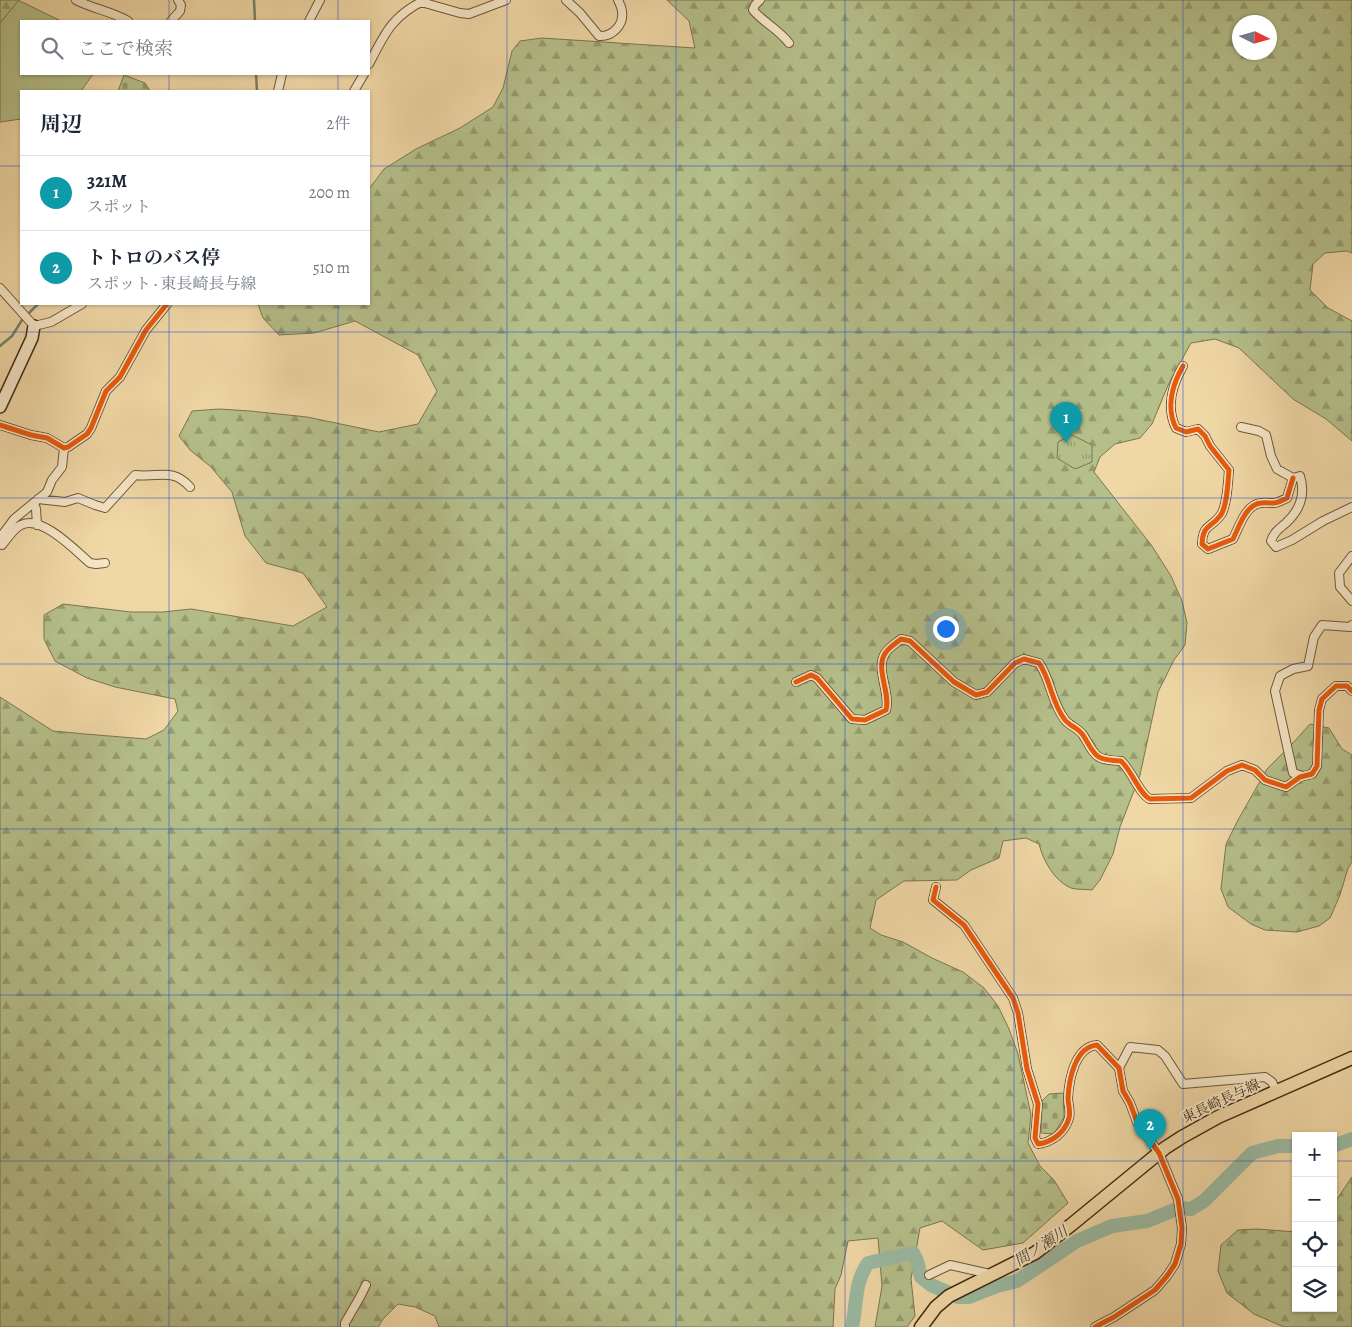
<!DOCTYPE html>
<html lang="ja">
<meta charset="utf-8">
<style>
body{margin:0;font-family:Alegreya,"Noto Serif JP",serif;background:#f2f2f3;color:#1f2937}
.controls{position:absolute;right:15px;bottom:15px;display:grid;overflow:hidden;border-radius:0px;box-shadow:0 1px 4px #0004}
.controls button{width:45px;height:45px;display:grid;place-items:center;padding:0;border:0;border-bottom:1px solid #e0e1e3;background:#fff;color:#1f2937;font:25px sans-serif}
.compass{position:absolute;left:1232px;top:15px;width:45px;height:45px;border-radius:50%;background:#fff;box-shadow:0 1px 4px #0004;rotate:95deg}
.you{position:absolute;left:945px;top:628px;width:18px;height:18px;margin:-12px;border:4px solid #fff;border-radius:50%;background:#1a73e8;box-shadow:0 0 0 8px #1a73e833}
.badge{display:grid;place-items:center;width:32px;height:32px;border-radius:50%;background:#ea580c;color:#fff;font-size:16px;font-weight:700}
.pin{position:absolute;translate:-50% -41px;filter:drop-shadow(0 1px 2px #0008)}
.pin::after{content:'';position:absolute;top:26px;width:18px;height:15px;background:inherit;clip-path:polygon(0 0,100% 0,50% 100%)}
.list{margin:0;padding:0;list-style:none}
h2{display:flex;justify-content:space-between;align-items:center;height:65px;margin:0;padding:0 20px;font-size:21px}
h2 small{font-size:16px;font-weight:400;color:#747a83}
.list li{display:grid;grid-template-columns:32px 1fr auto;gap:15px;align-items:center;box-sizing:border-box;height:75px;padding:0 20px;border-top:1px solid #e0e1e3}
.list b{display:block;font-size:19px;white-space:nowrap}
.list p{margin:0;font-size:16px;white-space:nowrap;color:#747a83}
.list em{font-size:16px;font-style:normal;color:#747a83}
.icon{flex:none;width:28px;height:28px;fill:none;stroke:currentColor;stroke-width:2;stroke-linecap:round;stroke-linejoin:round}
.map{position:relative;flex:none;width:1352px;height:1327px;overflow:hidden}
.search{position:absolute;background:#fff;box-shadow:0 1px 4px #0004;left:20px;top:20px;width:350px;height:55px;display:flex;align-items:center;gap:12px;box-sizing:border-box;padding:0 18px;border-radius:0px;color:#747a83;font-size:19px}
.panel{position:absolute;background:#fff;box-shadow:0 1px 4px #0004;left:20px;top:90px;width:350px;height:215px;border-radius:0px}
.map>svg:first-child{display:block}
.grass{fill:#b5bf8a;stroke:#7c764f}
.forest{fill:url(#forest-firs);stroke:#7c764f;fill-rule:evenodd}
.cemetery{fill:url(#cemetery-stones);stroke:#7c764f}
.park{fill:url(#park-tufts);stroke:#7c764f}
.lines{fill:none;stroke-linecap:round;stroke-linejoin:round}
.stream{stroke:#778169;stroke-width:2.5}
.river{stroke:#9bbaa2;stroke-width:14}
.street-casing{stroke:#6e5738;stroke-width:10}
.secondary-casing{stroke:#422c14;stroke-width:14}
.primary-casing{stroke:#422c14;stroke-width:15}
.street{stroke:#f5e5c5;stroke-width:8}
.secondary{stroke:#f5e5c5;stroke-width:11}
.primary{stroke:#f0d7a6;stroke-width:12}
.cycleway-casing{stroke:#f5e5c5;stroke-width:8}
.cycleway{stroke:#e8590c;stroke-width:5}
.grid{fill:none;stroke:#1d4ed8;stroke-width:1;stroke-opacity:0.55}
.labels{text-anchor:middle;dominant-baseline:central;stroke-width:4;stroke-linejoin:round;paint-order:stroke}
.street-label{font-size:14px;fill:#422c14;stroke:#f5e5c5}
.water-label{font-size:15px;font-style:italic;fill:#544830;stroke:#f5e5c5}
</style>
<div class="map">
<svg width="1352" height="1327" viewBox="0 0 1352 1327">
<defs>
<pattern id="forest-firs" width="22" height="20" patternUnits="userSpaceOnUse" patternTransform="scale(1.25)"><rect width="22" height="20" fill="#b5bf8a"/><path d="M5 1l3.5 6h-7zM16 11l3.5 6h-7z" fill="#959b70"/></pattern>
<pattern id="cemetery-stones" width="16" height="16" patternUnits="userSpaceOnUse" patternTransform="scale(1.25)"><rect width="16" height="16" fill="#b5bf8a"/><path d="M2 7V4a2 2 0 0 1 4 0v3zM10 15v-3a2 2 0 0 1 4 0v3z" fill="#959b70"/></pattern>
<pattern id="park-tufts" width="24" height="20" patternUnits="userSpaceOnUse" patternTransform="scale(1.25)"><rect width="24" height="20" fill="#b5bf8a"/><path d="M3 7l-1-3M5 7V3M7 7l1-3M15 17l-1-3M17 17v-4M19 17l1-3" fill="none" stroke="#959b70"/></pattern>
</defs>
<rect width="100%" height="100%" fill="#f0d7a6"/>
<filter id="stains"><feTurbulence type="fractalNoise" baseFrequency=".004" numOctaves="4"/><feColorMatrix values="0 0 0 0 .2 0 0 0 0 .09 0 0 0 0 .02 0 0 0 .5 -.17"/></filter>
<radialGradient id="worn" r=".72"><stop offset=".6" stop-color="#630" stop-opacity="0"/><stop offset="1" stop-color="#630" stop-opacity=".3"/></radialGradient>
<path class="grass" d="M 18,0 L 61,21 L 21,21 L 21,74 L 93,74 L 81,91 L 21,91 L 21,119 L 0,122 L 0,23 Z"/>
<path class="forest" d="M 0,0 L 19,0 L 0,23 Z
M 667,0 L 1352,0 L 1352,253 L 1347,251 L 1325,253 L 1313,264 L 1310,290 L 1328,308 L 1352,321 L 1352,441 L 1326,419 L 1293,399 L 1239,348 L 1215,339 L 1191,343 L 1169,383 L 1152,424 L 1140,438 L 1115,444 L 1100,457 L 1094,472 L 1152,546 L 1171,576 L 1182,601 L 1187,623 L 1185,645 L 1174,660 L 1158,692 L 1140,775 L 1120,827 L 1113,854 L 1100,880 L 1092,890 C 1086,889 1077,890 1071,888 C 1054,881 1043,860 1039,844 L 1026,838 L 1003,841 L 999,858 L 971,870 L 957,880 L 904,881 L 876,900 L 870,928 L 881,935 L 903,942 L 932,958 L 963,972 L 984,988 L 998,1006 L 1009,1029 L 1018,1054 L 1031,1115 L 1028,1143 L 1040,1166 L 1054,1180 L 1068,1203 L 1023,1243 L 983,1250 L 942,1221 L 920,1228 L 911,1279 L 915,1316 L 907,1327 L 875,1327 L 882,1286 L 878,1238 L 848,1241 L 841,1275 L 835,1289 L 833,1327 L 439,1327 L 435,1316 L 415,1307 L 398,1304 L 383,1319 L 378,1327 L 0,1327 L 0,697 L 53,731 L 85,734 L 146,739 L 164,730 L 178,711 L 175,699 L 115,687 L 87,678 L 55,661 L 44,639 L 44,615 L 63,604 L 131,612 L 163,612 L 191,609 L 293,626 L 327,607 L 303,573 L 266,563 L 245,536 L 232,492 L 211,467 L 190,450 L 179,436 L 192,411 L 219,409 L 250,411 L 307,417 L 379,432 L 418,424 L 437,391 L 418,355 L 355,321 L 314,333 L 279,335 L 263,318 L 258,304 L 369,304 L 369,189 L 384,169 L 416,149 L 460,128 L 493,107 L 503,88 L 512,51 L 520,41 L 542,38 L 695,48 L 689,21 ZM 1240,22 L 1270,22 L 1270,52 L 1240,52 Z
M 1310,724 L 1329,728 L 1342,749 L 1352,755 L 1352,862 L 1348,868 L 1340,895 L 1330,918 L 1319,926 L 1297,932 L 1265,930 L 1251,924 L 1228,907 L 1221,889 L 1226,844 L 1238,820 L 1267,769 L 1293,743 Z
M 1352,1177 L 1352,1327 L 1284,1327 L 1254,1314 L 1227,1293 L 1218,1271 L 1221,1245 L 1238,1230 L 1257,1229 L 1296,1232 L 1296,1308 L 1333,1308 L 1333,1205 Z"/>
<path class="cemetery" d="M 124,75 L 145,83 L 150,91 L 118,91 Z
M 1064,1093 L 1064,1117 L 1054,1134 L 1041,1133 L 1041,1102 L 1049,1094 Z"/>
<path class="park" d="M 1072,435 L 1092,445 L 1092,462 L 1075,469 L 1057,458 L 1058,442 Z"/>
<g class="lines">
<path class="stream" d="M 254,0 L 255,21
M 256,74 L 257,91
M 0,346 L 12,336 L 22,320 L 38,304"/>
<path class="river" d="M 1333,1146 L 1352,1139
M 852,1327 C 857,1305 854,1283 868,1263 L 913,1253 L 917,1261 L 921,1277 L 931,1285 L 958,1297 L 969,1297 L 997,1286 L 1017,1281 L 1077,1241 L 1112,1226 L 1147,1221 L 1179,1208 L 1191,1209 L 1204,1201 L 1252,1153 L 1278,1146 L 1296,1146"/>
<defs>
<path id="street" d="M 76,0 C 93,9 111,11 128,21
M 566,0 L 580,13 L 599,36 C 612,37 624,25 622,12 C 622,8 620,4 618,0
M 760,0 L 755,5 L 753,10 C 764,23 777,28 789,43
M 421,2 L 460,13 L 469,14 L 506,0
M 171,21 L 180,11 L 181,5 L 178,0
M 309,21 L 320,0
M 369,64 C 385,33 392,16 425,0
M 278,91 L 282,74
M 354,91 L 364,74
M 0,288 L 34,326 L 51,322 L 82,304
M 1183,366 C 1172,385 1166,408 1176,428 L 1186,432 L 1198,429 L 1205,436 L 1210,446 L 1229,470 C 1228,482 1227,508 1220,516 C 1210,529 1203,524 1202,544 L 1208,549 L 1233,539 C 1239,527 1246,504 1261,503 C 1275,502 1271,506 1287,498 L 1293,478
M 0,425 L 31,435 L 47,438 L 64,448 L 68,447 L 87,434 L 91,428 L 106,391 L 120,377 L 146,330 L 167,304
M 1241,427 L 1259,431 L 1266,435 L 1271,456 L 1277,469 L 1293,478 L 1300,476 C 1306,495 1300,510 1286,523 C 1279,529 1274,532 1271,541 L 1276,547 L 1292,540 L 1323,521 L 1352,507
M 38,499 L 65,502 L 78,498 L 95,505 L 105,508 L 135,475 C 159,478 172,467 190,487
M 34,503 L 36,509 L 37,525
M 0,538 L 14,519 L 47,492 L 52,480 L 62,467 L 64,448
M 0,544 L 2,545 C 7,539 14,528 21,525 C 41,514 76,551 90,563 L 96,564 L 105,563
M 1352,556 L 1339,573 L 1340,587 L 1352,601
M 796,682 L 811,675 L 817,678 L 852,719 L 865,720 L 886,710 C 891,692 874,668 886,652 C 890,647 896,643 901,639 L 910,641 L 954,682 L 976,695 L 987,692 L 1015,663 L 1024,659 L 1039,663 C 1051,680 1051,702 1065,720 C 1070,726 1078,728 1083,735 C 1096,756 1094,760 1121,761 C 1132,771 1140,795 1150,799 L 1191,798 L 1227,771 L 1242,765 L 1255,770 L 1265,780 L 1286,787 L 1300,777 L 1312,774 L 1317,766 L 1319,710 L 1322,699 L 1336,686 L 1347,686 L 1352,691
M 1303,776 L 1293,773 L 1275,691 L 1280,676 L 1293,669 L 1308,666 L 1314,637 L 1322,625 L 1350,627 L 1352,625
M 936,887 L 933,900 L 964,925 L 1013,998 L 1018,1013 L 1027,1069 L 1038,1104 L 1035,1138 L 1038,1144 C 1053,1142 1065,1132 1069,1118 C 1071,1112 1068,1104 1068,1098 C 1069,1079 1075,1047 1097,1045 L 1119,1068 L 1123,1091 L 1130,1103 L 1137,1122 L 1159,1153 L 1178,1199 L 1182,1228 L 1181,1244 L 1175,1264 L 1167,1276 L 1155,1290 L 1114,1317 L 1095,1327
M 1119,1068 L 1130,1047 L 1158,1050 L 1165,1056 L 1183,1084 L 1265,1077 L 1272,1082 L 1277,1092
M 929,1275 L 950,1265 L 990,1274
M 345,1327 L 345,1323 L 360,1297 L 366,1285"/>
<path id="secondary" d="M 0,407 L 32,338 L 34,326"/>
<path id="primary" d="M 921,1327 L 936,1307 L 949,1296 L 1035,1253 L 1071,1225 L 1165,1148 L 1182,1137 L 1218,1117 L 1352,1058"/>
</defs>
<use href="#street" class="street-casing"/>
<use href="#secondary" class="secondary-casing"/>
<use href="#primary" class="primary-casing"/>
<use href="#street" class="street"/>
<use href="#secondary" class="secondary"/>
<use href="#primary" class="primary"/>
<defs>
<path id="cycleway" d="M 1183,366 C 1172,385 1166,408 1176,428 L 1186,432 L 1198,429 L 1205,436 L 1210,446 L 1229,470 C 1228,482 1227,508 1220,516 C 1210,529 1203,524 1202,544 L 1208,549 L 1233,539 C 1239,527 1246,504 1261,503 C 1275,502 1271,506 1287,498 L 1293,478
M 0,425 L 31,435 L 47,438 L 64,448 L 68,447 L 87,434 L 91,428 L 106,391 L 120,377 L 146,330 L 167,304
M 796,682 L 811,675 L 817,678 L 852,719 L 865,720 L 886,710 C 891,692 874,668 886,652 C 890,647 896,643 901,639 L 910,641 L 954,682 L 976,695 L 987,692 L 1015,663 L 1024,659 L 1039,663 C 1051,680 1051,702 1065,720 C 1070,726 1078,728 1083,735 C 1096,756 1094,760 1121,761 C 1132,771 1140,795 1150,799 L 1191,798 L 1227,771 L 1242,765 L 1255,770 L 1265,780 L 1286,787 L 1300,777 L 1312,774 L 1317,766 L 1319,710 L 1322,699 L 1336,686 L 1347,686 L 1352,691
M 936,887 L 933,900 L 964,925 L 1013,998 L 1018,1013 L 1027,1069 L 1038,1104 L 1035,1138 L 1038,1144 C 1053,1142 1065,1132 1069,1118 C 1071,1112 1068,1104 1068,1098 C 1069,1079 1075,1047 1097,1045 L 1119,1068 L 1123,1091 L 1130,1103 L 1137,1122 L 1159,1153 L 1178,1199 L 1182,1228 L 1181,1244 L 1175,1264 L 1167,1276 L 1155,1290 L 1114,1317 L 1095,1327"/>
</defs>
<use href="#cycleway" class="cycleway-casing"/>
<use href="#cycleway" class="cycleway"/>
</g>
<path class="grid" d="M 169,0 L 169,21M 338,0 L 338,21M 507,0 L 507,1327M 676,0 L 676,1327M 845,0 L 845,1327M 1014,0 L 1014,1327M 1183,0 L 1183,1327M 169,74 L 169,91M 338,74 L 338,91M 0,166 L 21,166M 369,166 L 1352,166M 169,304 L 169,1327M 338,304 L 338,1327M 0,332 L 1352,332M 0,498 L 1352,498M 0,664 L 1352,664M 0,829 L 1352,829M 0,995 L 1352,995M 0,1161 L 1296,1161M 1333,1161 L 1352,1161"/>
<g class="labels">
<g class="street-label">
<text transform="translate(1221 1101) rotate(-25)">東長崎長与線</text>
</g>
<g class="water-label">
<text transform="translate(1041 1246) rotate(-33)">間ノ瀬川</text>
</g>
</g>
<rect width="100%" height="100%" filter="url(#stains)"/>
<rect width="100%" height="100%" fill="url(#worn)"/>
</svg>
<div class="controls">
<button>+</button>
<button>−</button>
<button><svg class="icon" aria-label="locate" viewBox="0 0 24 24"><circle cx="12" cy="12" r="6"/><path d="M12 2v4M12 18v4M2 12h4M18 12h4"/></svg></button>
<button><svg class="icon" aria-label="layers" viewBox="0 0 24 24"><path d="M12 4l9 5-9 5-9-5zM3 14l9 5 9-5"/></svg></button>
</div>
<svg class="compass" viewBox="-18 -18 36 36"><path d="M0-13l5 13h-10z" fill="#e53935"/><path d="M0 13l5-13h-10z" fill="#747a83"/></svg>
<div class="you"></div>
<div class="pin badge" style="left:1066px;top:443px;background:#0f9aa8">1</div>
<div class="pin badge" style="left:1150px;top:1150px;background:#0f9aa8">2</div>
<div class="search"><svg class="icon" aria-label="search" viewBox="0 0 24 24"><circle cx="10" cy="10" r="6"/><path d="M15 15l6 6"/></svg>ここで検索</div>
<section class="panel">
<h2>周辺<small>2件</small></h2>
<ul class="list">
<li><span class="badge" style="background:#0f9aa8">1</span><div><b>321M</b><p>スポット</p></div><em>200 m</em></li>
<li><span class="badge" style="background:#0f9aa8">2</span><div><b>トトロのバス停</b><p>スポット · 東長崎長与線</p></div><em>510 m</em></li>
</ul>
</section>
</div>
